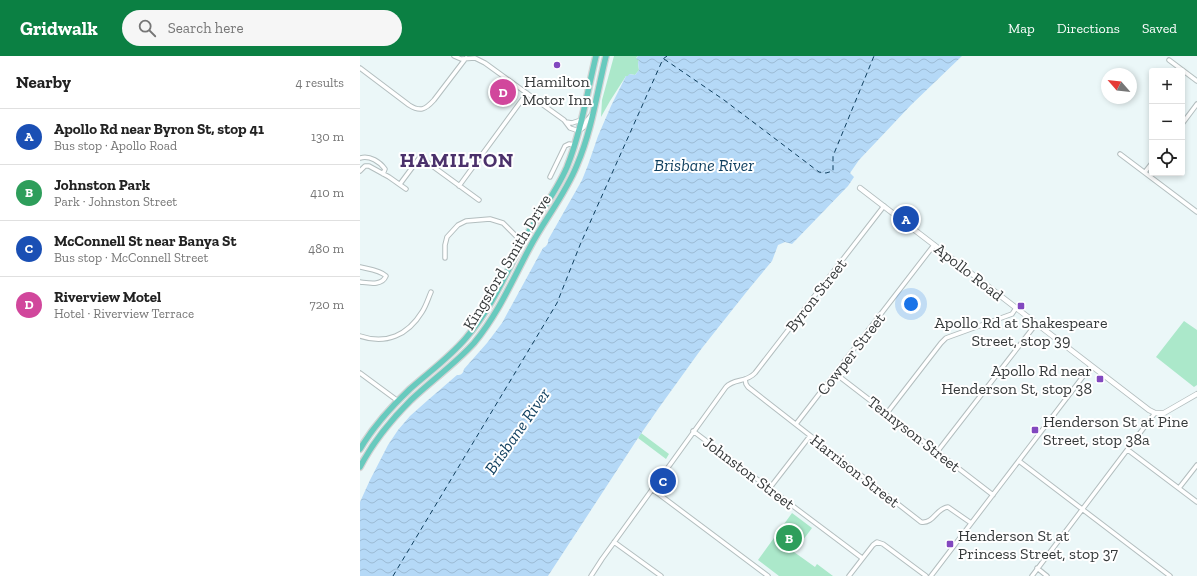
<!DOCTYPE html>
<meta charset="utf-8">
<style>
body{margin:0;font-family:"Zilla Slab",serif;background:#f6f6f6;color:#222}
.controls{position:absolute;right:12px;top:12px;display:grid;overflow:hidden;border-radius:4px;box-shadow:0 2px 6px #0003}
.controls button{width:36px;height:36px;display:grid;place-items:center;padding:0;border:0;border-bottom:1px solid #e0e0e0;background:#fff;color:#222;font:20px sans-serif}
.compass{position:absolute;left:741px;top:12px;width:36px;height:36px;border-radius:50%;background:#fff;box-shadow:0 2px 6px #0003;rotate:298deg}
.you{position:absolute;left:551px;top:248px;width:14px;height:14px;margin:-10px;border:3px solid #fff;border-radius:50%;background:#1a73e8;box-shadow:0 0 0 6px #1a73e833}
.badge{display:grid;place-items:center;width:26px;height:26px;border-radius:50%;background:#0b8043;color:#fff;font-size:13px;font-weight:700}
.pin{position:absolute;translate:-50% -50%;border:2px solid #fff;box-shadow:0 1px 4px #0006}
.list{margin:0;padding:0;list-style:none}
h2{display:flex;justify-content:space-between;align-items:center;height:52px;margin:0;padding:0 16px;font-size:17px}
h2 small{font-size:13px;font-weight:400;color:#767676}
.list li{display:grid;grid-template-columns:26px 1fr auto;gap:12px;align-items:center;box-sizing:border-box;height:56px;padding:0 16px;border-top:1px solid #e0e0e0}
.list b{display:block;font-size:15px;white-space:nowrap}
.list p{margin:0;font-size:13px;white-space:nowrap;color:#767676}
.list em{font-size:13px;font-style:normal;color:#767676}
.icon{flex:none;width:22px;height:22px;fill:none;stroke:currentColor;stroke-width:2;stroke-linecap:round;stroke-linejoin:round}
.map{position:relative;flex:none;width:837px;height:520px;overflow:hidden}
header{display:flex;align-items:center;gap:24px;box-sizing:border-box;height:56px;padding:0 20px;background:#0b8043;color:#fff}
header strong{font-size:19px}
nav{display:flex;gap:22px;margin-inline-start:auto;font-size:14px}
.search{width:280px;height:36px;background:#f6f6f6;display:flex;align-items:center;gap:10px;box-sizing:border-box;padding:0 14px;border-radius:22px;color:#767676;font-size:15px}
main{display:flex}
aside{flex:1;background:#fff}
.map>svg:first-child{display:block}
.green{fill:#abe8ca}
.water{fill:url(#water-waves)}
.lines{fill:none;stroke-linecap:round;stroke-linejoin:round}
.ferry{stroke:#0e3e5e;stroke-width:1;stroke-dasharray:5 4;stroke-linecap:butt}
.minor-casing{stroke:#b3bebf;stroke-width:5.5}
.tertiary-casing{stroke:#b3bebf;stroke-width:6}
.trunk-casing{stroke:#d3d4d4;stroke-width:8}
.minor{stroke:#fff;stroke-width:3.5}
.tertiary{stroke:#fff;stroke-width:4.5}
.trunk{stroke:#68cabe;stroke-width:5.5}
.poi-dot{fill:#8248bf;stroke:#fff;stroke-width:1.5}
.labels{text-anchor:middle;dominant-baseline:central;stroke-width:4;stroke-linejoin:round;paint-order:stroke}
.poi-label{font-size:16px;fill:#363a3b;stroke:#fff}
.street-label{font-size:16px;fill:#363a3b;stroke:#fff}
.water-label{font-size:17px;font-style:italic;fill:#0e3e5e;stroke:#fff}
.district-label{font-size:20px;font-weight:bold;letter-spacing:1px;fill:#4b316b;stroke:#fff}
</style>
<header>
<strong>Gridwalk</strong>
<div class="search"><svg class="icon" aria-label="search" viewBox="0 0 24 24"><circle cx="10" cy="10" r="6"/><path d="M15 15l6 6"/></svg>Search here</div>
<nav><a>Map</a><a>Directions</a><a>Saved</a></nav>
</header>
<main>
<aside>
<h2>Nearby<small>4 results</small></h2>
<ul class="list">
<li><span class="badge" style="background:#1a4fb4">A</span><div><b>Apollo Rd near Byron St, stop 41</b><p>Bus stop · Apollo Road</p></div><em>130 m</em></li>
<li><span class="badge" style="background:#2e9e5b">B</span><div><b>Johnston Park</b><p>Park · Johnston Street</p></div><em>410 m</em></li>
<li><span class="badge" style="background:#1a4fb4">C</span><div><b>McConnell St near Banya St</b><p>Bus stop · McConnell Street</p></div><em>480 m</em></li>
<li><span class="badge" style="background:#d1479c">D</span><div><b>Riverview Motel</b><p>Hotel · Riverview Terrace</p></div><em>720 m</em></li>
</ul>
</aside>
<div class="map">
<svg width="837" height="520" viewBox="0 0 837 520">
<defs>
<pattern id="water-waves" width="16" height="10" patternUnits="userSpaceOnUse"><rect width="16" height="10" fill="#b5d9f7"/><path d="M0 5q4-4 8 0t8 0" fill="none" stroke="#9cbbd5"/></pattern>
</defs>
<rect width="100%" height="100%" fill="#ebf7f8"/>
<path class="green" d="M 254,0 L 278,0 L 276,2 L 279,4 L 278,7 L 279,14 L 275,19 L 270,18 L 268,21 L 266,20 L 250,45 L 241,61 L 242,44 Z
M 824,265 L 837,274 L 837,329 L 834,331 L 796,301 Z
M 281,377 L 309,398 L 306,403 L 278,382 Z
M 432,457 L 452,472 L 434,496 L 455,511 L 457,508 L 473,520 L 419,520 L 398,504 Z"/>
<path class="water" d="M 278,0 L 602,0 L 551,49 L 499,104 L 490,117 L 494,121 L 488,130 L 432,188 L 425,186 L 418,189 L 412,205 L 388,234 L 342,292 L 298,353 L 278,382 L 188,520 L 0,520 L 0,446 L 10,424 L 28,389 L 38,374 L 50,360 L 68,344 L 97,319 C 102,319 103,317 104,313 L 127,287 L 142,267 L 183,192 C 186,191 189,187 188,184 L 222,124 L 228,109 L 238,80 L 251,50 L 266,20 L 268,20 L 269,18 L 275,19 L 279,14 L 278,6 L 279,4 L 276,3 Z"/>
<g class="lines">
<path class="ferry" d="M 304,3 L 364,44 L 459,116 L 466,117 L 473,115 L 473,100 L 514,0
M 33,520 L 197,247 L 220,189 L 303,3 L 307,0"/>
<defs>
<path id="minor" d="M 94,0 L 101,3 L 115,2 L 125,7 L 204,64 L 210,72 L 216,74 L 220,74 L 224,71 L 227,64 L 232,58
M 809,4 L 837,25
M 0,12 L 49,49 C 60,56 65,54 74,44 L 106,2
M 206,66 L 212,67 L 221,64
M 822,68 L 837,48
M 760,98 L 837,156
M 0,102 C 10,99 20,106 25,113 L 23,118
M 0,115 L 5,110 L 9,110 L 29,121 L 46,133
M 785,116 L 792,107
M 190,121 L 205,90 L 209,88 L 215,89
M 40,128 L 60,101 L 119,144
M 99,130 L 167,37
M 85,202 L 85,189 L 87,181 L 98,169 L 106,165 L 130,163 L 143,167 L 156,180 L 161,190
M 0,211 C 8,213 20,214 26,220 C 22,230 9,227 0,226
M 0,280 C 26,289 48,279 62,256 C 66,250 68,243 71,236
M 0,317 L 38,345
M 476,318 L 633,439
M 385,323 L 386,328 L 388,331 L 561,466 C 574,468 576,452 588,451 L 611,467
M 527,357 L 581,287 L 586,282 L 652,258 L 656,252
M 436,368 L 574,189
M 333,375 L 502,502
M 768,394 L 837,446
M 577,396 L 676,268
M 659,405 L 810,520
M 819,432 L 837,409
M 292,433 L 408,520
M 409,433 L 450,380
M 254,486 L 301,520
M 677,512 L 687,520
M 231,520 L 242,503 L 366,331 C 374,322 386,327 395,317 L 524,150
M 489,520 L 513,489 L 517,486 L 523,488 L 566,520
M 571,520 L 731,310
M 672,520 L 795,357"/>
<path id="tertiary" d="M 500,132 L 789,354 L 795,357 L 804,357 L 837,338"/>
<path id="trunk" d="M 0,393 C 13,371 31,351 50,333 C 69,316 89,302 106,282 C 130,254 144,222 161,189 C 175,163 195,139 207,111 C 221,76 227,37 236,0
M 0,411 C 13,386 31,364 51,344 C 72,324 95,308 114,287 C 138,258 152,225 169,193 C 184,164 205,139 217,109 C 232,74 237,36 246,0"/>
</defs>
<use href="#minor" class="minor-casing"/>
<use href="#tertiary" class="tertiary-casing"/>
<use href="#trunk" class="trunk-casing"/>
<use href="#minor" class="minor"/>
<use href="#tertiary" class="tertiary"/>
<use href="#trunk" class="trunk"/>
</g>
<g class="poi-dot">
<circle cx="197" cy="9" r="4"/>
<rect x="657" y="246" width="8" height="8" rx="2"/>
<rect x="736" y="319" width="8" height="8" rx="2"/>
<rect x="671" y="370" width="8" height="8" rx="2"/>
<rect x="586" y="484" width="8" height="8" rx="2"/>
</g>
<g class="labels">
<g class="poi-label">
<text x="197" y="25">Hamilton<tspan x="197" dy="18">Motor Inn</tspan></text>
<text x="661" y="266">Apollo Rd at Shakespeare<tspan x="661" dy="18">Street, stop 39</tspan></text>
<text x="732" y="314" text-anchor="end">Apollo Rd near<tspan x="732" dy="18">Henderson St, stop 38</tspan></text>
<text x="683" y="365" text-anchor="start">Henderson St at Pine<tspan x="683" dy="18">Street, stop 38a</tspan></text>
<text x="598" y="479" text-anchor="start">Henderson St at<tspan x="598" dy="18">Princess Street, stop 37</tspan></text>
</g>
<g class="street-label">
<text transform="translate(147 206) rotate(-59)">Kingsford Smith Drive</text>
<text transform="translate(609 216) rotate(38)">Apollo Road</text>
<text transform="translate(456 239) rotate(-52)">Byron Street</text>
<text transform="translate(491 298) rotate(-52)">Cowper Street</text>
<text transform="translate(554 378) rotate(38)">Tennyson Street</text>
<text transform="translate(495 415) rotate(38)">Harrison Street</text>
<text transform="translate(389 417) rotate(37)">Johnston Street</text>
</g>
<g class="water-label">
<text x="344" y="109">Brisbane River</text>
<text transform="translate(157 375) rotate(-55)">Brisbane River</text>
</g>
<g class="district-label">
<text x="97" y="104">HAMILTON</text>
</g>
</g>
</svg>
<div class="controls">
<button>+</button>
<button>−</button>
<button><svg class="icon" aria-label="locate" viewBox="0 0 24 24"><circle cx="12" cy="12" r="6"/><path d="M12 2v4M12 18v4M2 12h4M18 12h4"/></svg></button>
</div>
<svg class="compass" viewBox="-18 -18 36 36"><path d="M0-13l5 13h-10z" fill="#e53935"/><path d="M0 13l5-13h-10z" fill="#767676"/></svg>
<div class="you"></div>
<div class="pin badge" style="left:546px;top:163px;background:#1a4fb4">A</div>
<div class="pin badge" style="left:429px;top:482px;background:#2e9e5b">B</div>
<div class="pin badge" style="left:303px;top:425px;background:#1a4fb4">C</div>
<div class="pin badge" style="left:143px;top:36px;background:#d1479c">D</div>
</div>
</main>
